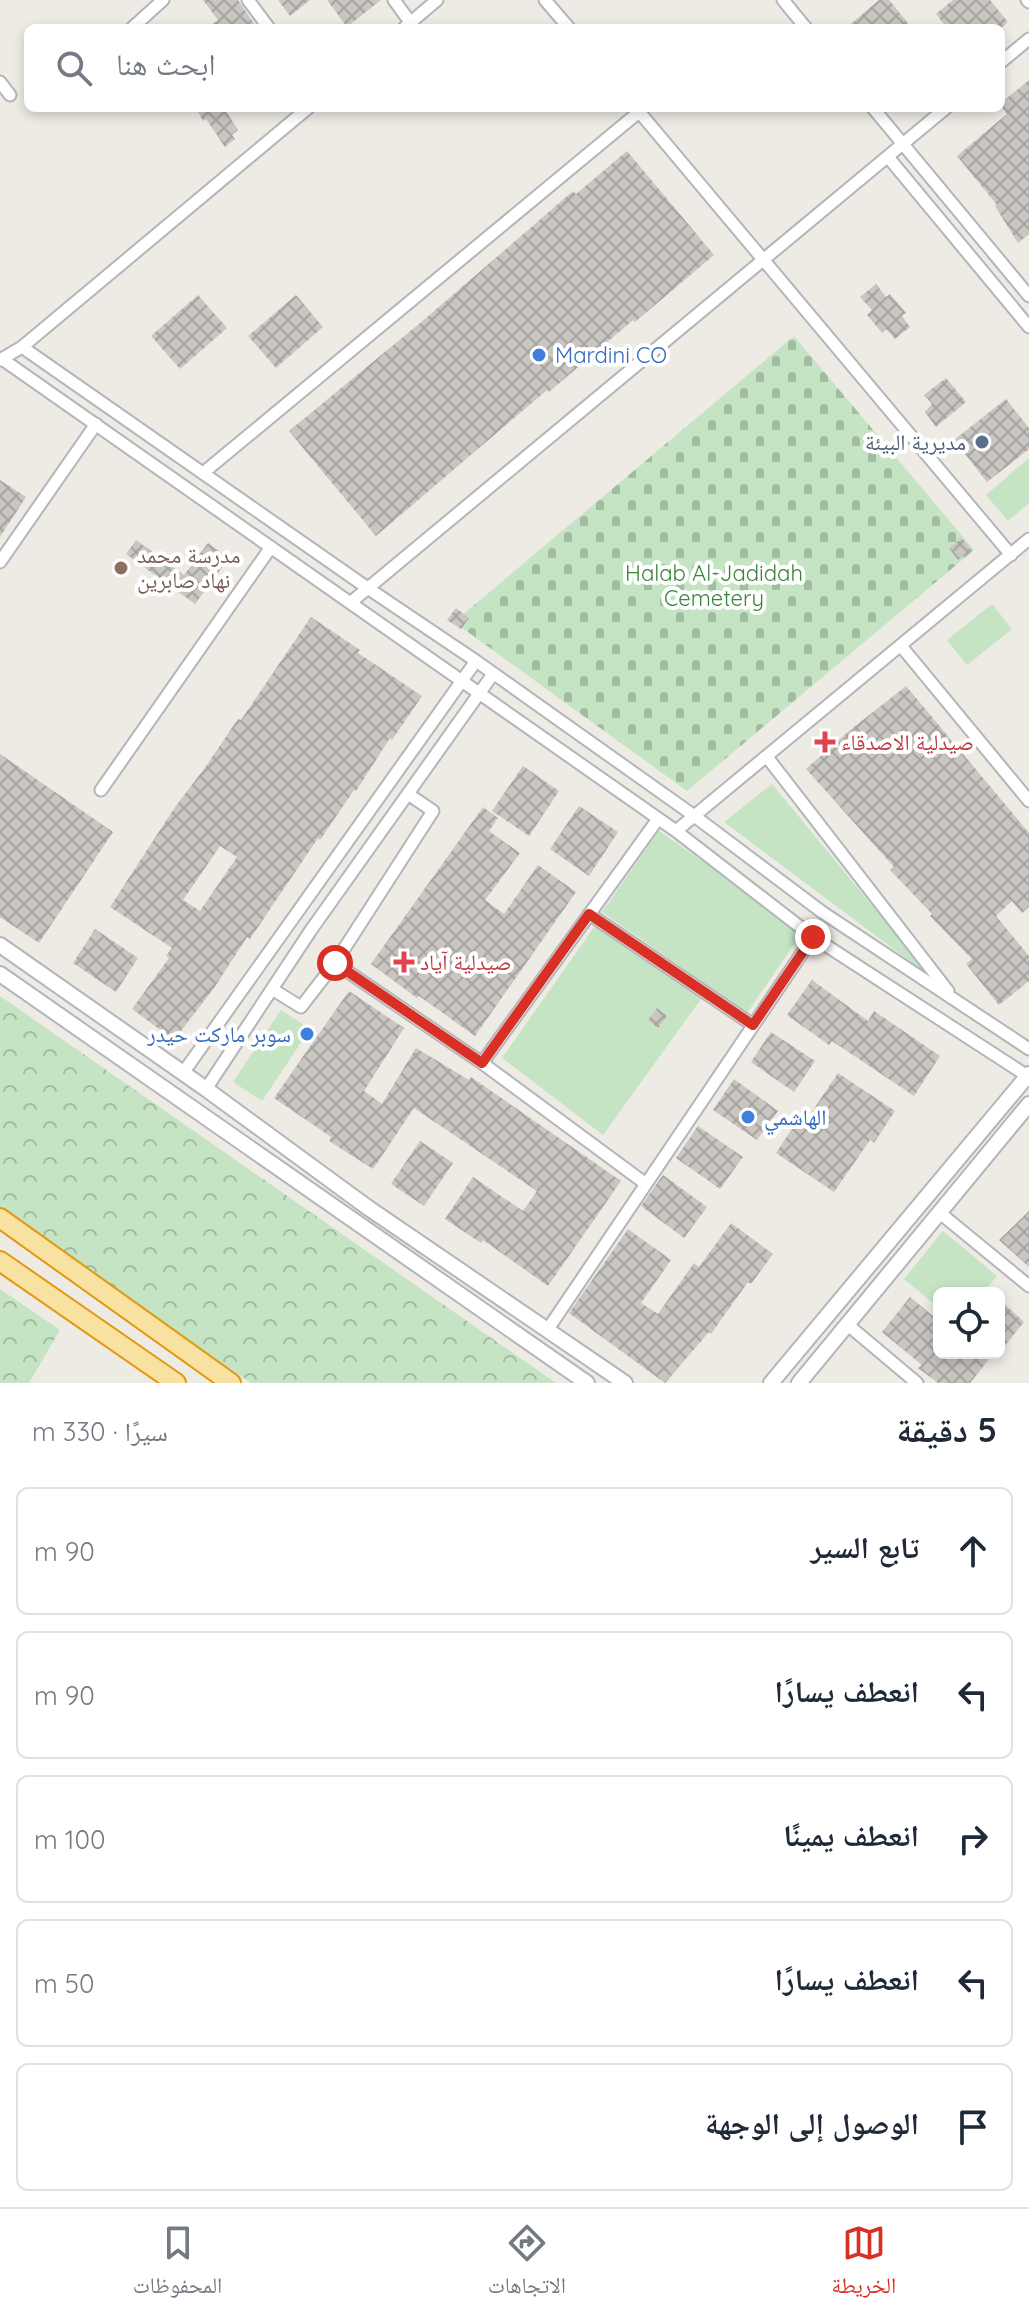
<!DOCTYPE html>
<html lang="ar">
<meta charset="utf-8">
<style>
body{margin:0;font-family:Quicksand,"Noto Naskh Arabic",sans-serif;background:#f2f2f3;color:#1f2937;direction:rtl}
.controls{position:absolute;right:24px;bottom:24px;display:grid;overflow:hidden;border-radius:12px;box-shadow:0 4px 12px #0003}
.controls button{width:72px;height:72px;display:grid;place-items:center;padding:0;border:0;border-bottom:2px solid #e0e1e3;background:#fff;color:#1f2937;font:40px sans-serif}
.stop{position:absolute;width:24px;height:24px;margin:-18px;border:6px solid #d93025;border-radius:50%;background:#fff}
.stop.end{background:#d93025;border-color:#fff;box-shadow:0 2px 8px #0008}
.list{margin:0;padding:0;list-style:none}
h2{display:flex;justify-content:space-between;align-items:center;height:104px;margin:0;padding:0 32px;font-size:34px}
h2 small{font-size:26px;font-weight:400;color:#747a83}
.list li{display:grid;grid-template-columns:52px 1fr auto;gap:24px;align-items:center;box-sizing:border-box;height:128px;margin:0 16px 16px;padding:0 16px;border:2px solid #e0e1e3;border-radius:12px}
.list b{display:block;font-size:30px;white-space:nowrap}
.list em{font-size:26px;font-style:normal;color:#747a83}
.icon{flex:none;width:44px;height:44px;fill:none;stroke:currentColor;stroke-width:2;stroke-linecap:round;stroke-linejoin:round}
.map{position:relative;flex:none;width:1029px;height:1383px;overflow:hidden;direction:ltr}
.search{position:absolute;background:#fff;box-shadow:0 4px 12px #0003;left:24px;right:24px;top:24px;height:88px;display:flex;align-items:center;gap:20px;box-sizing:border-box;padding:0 28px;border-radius:12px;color:#747a83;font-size:30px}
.sheet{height:824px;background:#fff}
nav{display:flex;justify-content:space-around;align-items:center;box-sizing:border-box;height:112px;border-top:2px solid #e0e1e3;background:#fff;font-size:22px;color:#747a83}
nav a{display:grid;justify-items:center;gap:4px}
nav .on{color:#d93025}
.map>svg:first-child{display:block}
.grass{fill:#c4e4c3}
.forest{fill:url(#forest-crowns)}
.cemetery{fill:url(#cemetery-stones)}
.building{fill:url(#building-cross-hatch);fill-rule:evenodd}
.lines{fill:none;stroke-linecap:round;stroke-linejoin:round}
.minor-casing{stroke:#b2b5b9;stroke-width:15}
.tertiary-casing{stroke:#b2b5b9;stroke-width:18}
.trunk-casing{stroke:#e29810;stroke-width:22}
.minor{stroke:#fff;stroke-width:11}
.tertiary{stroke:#fff;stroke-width:14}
.trunk{stroke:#f8e2a1;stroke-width:18}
.route{stroke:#d93025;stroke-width:10}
.shop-dot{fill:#3f7fe0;stroke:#fff;stroke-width:3}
.service-dot{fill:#5c6f8a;stroke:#fff;stroke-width:3}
.education-dot{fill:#8d6e63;stroke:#fff;stroke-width:3}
.health-dot{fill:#e0444e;stroke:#fff;stroke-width:3}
.labels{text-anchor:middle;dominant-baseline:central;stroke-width:8;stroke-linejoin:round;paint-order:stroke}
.shop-label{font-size:22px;fill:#366cbe;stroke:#fff;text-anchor:start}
.service-label{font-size:22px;fill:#4e5e75;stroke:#fff;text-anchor:end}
.education-label{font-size:22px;fill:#785e54;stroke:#fff;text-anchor:start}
.park-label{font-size:22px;fill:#3c843c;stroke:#fff}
.health-label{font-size:22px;fill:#be3a42;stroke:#fff;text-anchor:start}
</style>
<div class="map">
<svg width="1029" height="1383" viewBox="0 0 1029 1383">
<defs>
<pattern id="forest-crowns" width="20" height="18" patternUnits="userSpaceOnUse" patternTransform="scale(2)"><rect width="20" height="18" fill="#c4e4c3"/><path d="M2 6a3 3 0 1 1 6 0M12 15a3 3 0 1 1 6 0" fill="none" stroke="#a2bca2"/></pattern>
<pattern id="cemetery-stones" width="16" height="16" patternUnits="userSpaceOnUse" patternTransform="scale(2)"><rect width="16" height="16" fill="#c4e4c3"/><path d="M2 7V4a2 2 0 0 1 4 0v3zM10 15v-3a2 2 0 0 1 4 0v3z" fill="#a2bca2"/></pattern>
<pattern id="building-cross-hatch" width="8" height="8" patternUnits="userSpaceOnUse" patternTransform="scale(2)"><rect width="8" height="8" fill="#c9c6c2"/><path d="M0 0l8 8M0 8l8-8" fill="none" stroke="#a6a4a1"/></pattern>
</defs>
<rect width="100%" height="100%" fill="#eeebe5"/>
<path class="grass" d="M 1029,458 L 1029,503 L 1008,521 L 986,495 Z
M 992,604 L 1012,629 L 967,665 L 947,640 Z
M 772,784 L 931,977 L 724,822 Z
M 659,831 L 803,931 L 747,1013 L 602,912 Z
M 595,926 L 701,999 L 603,1135 L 502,1058 Z
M 281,1010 L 310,1029 L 262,1101 L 233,1082 Z
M 943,1231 L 997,1276 L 983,1293 L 939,1293 L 939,1308 L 904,1279 Z"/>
<path class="forest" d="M 0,996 L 556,1383 L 251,1383 L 0,1208 Z
M 0,1289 L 60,1330 L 29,1383 L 0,1383 Z"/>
<path class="cemetery" d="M 794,336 L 974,550 L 687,791 L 454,622 Z"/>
<path class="building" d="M 203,0 L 238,0 L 257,28 L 207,28 L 218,20 Z
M 278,0 L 310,0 L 290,16 Z
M 327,0 L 381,0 L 347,27 Z
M 879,0 L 889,0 L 912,28 L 846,28 Z
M 953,0 L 990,0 L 1008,22 L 1001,28 L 947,28 L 936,14 Z
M 1029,80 L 1029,234 L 1018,243 L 995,206 L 997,205 L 957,156 L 1007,114 L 1001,106 L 1001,103 Z
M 196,108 L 224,108 L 238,130 L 232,135 L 235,139 L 225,147 L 206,119 L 203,121 Z
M 627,151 L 714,255 L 635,322 L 633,320 L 549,392 L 547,390 L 376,536 L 289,431 L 425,319 L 573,191 L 576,194 Z
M 876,284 L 886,297 L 890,294 L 906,313 L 902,316 L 910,327 L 895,339 L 886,329 L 882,333 L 867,315 L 872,310 L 860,297 Z
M 198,295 L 227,328 L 180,369 L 151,336 Z
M 296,295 L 323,327 L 276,368 L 248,336 Z
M 946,378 L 966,402 L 936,427 L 925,412 L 932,404 L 924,395 Z
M 1006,399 L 1029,428 L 1029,449 L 987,482 L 954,440 Z
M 0,480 L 26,497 L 0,537 Z
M 962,538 L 971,550 L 958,560 L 949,548 Z
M 136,540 L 184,575 L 208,543 L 229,558 L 195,604 L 126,554 Z
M 456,608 L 469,618 L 461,629 L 447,620 Z
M 311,617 L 360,650 L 358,653 L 422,696 L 392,740 L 390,738 L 356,791 L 354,790 L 320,840 L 318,838 L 250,939 L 247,937 L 214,988 L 174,1040 L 132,1009 L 169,958 L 166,956 L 172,948 L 110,907 L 175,807 L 204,769 L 238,719 L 241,720 ZM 220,846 L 237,857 L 200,911 L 183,900 Z
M 906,686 L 1029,833 L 1029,907 L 1022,913 L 1012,901 L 996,916 L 1029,956 L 1029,981 L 999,1005 L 966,964 L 972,959 L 930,916 L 932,914 L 890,870 L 894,867 L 806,769 L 849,731 Z
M 0,754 L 113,832 L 39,943 L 0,917 Z
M 523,766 L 559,791 L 529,836 L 492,811 Z
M 579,806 L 618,832 L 589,876 L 550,849 Z
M 483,807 L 498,818 L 489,831 L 520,853 L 485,900 L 504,914 L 538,865 L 576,892 L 475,1036 L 419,996 L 417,998 L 371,964 Z
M 95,929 L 138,958 L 116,992 L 73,963 Z
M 812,980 L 868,1021 L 874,1011 L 940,1056 L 914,1096 L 832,1041 L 829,1045 L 787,1015 Z
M 349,991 L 404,1028 L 364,1091 L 382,1104 L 416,1048 L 469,1080 L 471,1077 L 621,1181 L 548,1286 L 483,1240 L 481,1243 L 445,1219 L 473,1177 L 523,1211 L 537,1191 L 414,1108 L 373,1169 L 329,1141 L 331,1137 L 274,1098 Z
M 657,1008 L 667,1016 L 658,1028 L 648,1020 Z
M 771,1032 L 815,1061 L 794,1092 L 751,1062 Z
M 838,1073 L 895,1111 L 874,1143 L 870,1140 L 834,1192 L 776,1153 L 801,1115 L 807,1119 Z
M 734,1079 L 778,1111 L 757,1140 L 713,1110 Z
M 698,1126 L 743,1157 L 720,1189 L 676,1158 Z
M 420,1141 L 453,1163 L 424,1206 L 391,1184 Z
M 663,1175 L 707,1207 L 684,1238 L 641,1206 Z
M 1029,1211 L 1029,1267 L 999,1240 Z
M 731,1223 L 773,1254 L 751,1284 L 748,1282 L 711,1334 L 709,1332 L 665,1383 L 569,1313 L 628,1229 L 671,1260 L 641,1303 L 658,1314 L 694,1263 L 699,1267 Z
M 910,1297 L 939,1321 L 939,1353 L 994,1353 L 970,1383 L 938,1383 L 918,1368 L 922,1365 L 882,1332 Z
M 999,1299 L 1024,1322 L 999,1353 Z"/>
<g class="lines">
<defs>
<path id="minor" d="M 248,0 L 269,28
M 394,0 L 410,22
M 545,0 L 569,28
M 783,0 L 806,28
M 1027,0 L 1029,2
M 132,28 L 163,0
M 404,28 L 437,0
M 1001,62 L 1029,39
M 0,82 L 10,95
M 636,108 L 1011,555
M 873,108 L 1029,296
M 888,157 L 1029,327
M 22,347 L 369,589 L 476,661 L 693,815 L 822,912 L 1029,1049
M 2,359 L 676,831 L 813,937 L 1029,1077
M 0,360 L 22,347 L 308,108
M 203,473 L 639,112
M 0,562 L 96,424
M 350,603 L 946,108
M 901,646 L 1029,801
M 767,757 L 948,991
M 101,790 L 271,547
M 676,831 L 1029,539
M 589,914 L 753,1025
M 335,963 L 433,811 L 408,794
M 272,989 L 301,1007 L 335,963 L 482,1063
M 183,1073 L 476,661
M 206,1089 L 311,930 L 493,674
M 646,1184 L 482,1063 L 658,819
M 940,1213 L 1029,1286
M 848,1325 L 917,1383
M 548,1329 L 813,937"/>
<path id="tertiary" d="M 0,945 L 206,1089 L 367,1207 L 625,1383
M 0,974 L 587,1383
M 771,1383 L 1029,1074
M 799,1383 L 1029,1104"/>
<path id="trunk" d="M 0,1218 L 231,1383
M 0,1261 L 176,1383"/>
</defs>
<use href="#minor" class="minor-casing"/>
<use href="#tertiary" class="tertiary-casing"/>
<use href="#trunk" class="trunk-casing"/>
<use href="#minor" class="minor"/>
<use href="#tertiary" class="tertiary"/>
<use href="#trunk" class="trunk"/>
</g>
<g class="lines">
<path class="route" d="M 335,963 L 482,1063 L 589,914 L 753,1025 L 813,937"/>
</g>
<g class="shop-dot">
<circle cx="539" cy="355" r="8"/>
<circle cx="307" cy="1034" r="8"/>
<circle cx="748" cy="1117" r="8"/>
</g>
<circle class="service-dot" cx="982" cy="442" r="8"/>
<circle class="education-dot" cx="121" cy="568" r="8"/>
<g class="health-dot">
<path d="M821 730h8v8h8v8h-8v8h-8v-8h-8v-8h8z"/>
<path d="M400 950h8v8h8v8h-8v8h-8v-8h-8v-8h8z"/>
</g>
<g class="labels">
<g class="shop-label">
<text x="555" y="355">Mardini CO</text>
<text x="291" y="1034" text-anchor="end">سوبر ماركت حيدر</text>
<text x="764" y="1117">الهاشمي</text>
</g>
<g class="service-label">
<text x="966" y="442">مديرية البيئة</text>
</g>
<g class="education-label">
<text x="137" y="555">مدرسة محمد<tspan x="137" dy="25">نهاد صابرين</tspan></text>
</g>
<g class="park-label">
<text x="714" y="573">Halab Al-Jadidah<tspan x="714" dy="25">Cemetery</tspan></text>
</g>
<g class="health-label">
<text x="841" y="742">صيدلية الاصدقاء</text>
<text x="420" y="962">صيدلية آياد</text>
</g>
</g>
</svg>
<div class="controls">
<button><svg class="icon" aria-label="locate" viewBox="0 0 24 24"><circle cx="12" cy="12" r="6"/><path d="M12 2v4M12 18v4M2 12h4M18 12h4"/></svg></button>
</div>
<div class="stop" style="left:335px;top:963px"></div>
<div class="stop end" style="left:813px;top:937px"></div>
<div class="search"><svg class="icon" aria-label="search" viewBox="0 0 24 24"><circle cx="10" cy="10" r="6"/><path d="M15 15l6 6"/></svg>ابحث هنا</div>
</div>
<section class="sheet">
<h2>5 دقيقة<small>سيرًا · 330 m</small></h2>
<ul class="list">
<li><svg class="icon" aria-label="ahead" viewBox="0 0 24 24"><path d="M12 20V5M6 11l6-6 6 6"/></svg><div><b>تابع السير</b></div><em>90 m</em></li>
<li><svg class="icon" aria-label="left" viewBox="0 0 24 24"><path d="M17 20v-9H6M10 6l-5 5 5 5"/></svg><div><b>انعطف يسارًا</b></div><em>90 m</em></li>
<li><svg class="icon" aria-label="right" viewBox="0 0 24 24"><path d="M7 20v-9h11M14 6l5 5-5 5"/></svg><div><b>انعطف يمينًا</b></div><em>100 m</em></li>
<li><svg class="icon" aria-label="left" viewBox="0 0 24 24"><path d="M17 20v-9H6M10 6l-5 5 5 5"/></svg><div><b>انعطف يسارًا</b></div><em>50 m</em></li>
<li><svg class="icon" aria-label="arrive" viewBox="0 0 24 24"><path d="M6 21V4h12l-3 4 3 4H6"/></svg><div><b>الوصول إلى الوجهة</b></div></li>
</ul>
</section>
<nav>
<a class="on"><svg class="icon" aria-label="map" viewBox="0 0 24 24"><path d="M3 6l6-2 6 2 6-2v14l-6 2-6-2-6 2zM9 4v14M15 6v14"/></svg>الخريطة</a>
<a><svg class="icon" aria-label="directions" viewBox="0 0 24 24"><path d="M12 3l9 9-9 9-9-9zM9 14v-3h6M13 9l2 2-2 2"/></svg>الاتجاهات</a>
<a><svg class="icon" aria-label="saved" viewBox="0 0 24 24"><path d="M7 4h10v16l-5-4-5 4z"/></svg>المحفوظات</a>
</nav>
